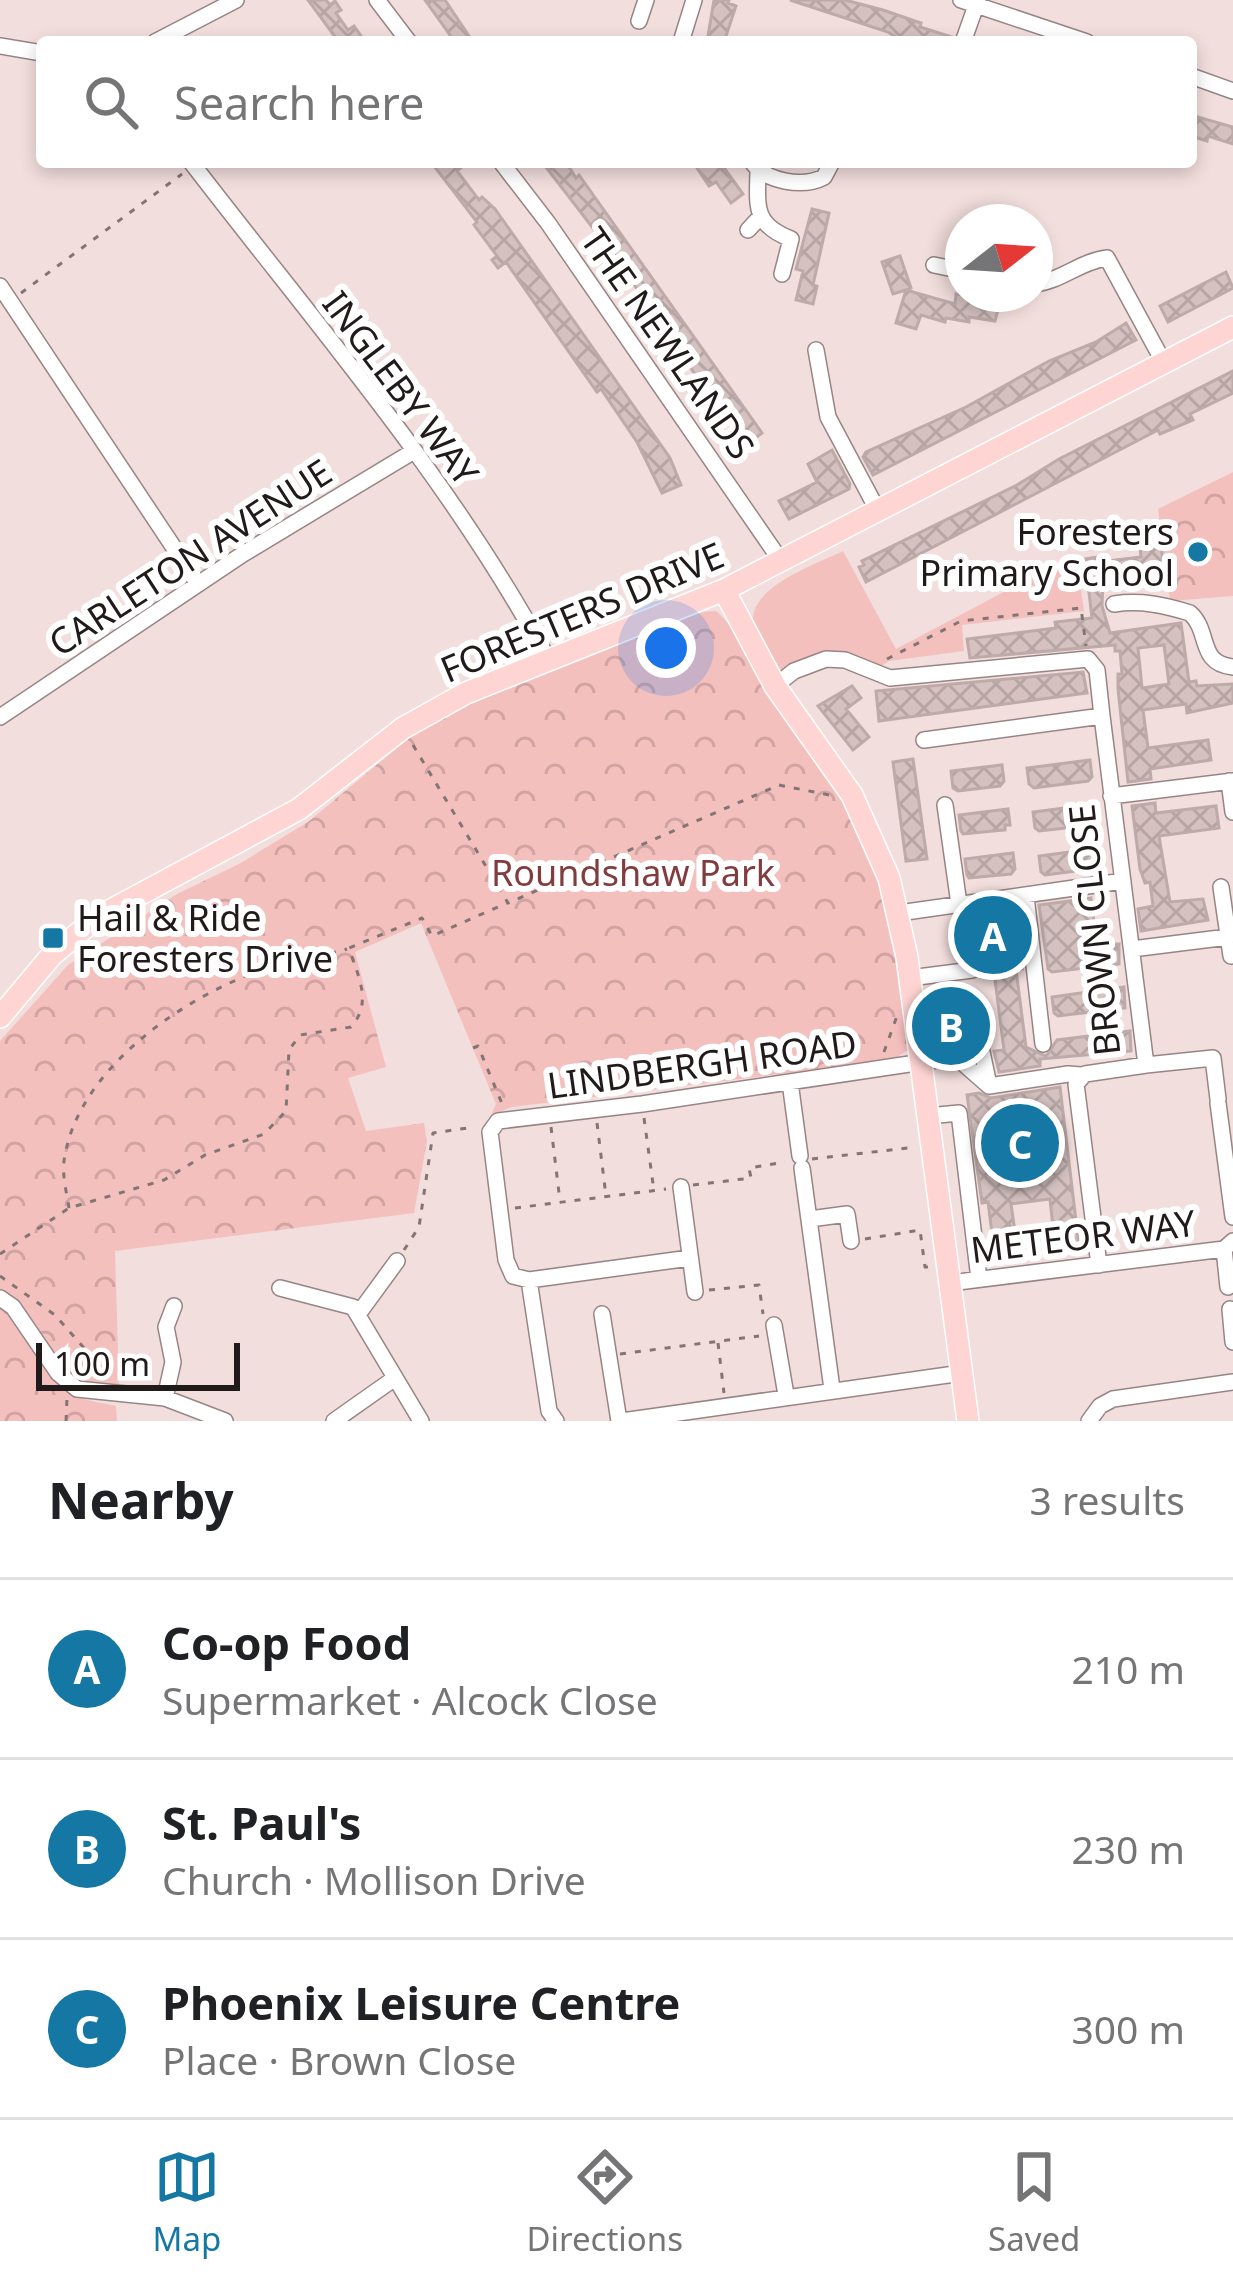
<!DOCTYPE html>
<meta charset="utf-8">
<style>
body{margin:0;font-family:"Noto Sans",sans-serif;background:#f6f6f6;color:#202124}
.compass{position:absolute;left:945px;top:204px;width:108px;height:108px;border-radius:50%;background:#fff;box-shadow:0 6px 18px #0003;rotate:73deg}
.scale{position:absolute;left:36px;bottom:30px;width:204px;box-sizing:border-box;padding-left:12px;border:6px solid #211a1a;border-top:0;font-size:33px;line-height:42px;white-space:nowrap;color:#211a1a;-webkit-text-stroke:9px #fff;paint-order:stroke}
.you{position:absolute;left:666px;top:648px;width:42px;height:42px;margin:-30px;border:9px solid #fff;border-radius:50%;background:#1a73e8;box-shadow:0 0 0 18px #1a73e833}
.badge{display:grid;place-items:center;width:78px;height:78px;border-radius:50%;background:#1577a3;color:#fff;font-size:39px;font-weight:700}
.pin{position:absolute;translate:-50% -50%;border:6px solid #fff;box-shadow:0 3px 12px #0006}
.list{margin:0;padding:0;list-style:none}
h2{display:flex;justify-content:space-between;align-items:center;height:156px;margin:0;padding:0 48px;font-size:51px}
h2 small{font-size:39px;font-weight:400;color:#757577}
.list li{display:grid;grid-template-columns:78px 1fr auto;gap:36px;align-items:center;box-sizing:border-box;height:180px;padding:0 48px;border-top:3px solid #e0e0e0}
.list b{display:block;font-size:45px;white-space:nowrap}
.list p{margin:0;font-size:39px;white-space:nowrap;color:#757577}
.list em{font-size:39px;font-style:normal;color:#757577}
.icon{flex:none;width:66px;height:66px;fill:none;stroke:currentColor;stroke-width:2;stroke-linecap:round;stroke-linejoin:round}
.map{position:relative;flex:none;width:1233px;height:1421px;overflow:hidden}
.search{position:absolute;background:#fff;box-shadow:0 6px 18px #0003;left:36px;right:36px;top:36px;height:132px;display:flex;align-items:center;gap:30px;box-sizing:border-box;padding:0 42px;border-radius:12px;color:#757577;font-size:45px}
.sheet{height:696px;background:#fff}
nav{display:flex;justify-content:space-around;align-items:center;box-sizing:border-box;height:168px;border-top:3px solid #e0e0e0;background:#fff;font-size:33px;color:#757577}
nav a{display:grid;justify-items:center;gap:6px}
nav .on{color:#1577a3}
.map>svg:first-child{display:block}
.grass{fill:#f4c0be}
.park{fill:url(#park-crowns)}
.building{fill:url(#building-cross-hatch);stroke:#bdaaa9;stroke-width:3;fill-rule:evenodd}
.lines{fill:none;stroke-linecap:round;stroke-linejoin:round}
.minor-casing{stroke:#978585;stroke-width:18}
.major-casing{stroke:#fff;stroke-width:24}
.path{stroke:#827574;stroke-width:3;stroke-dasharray:6 9;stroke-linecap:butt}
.minor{stroke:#fff;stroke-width:15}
.major{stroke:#fed5d3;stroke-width:21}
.poi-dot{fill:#1577a3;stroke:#fff;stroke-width:4.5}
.labels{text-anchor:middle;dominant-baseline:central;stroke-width:12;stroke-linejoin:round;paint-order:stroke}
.street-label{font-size:36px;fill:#211a1a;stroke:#fff}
.poi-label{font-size:36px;fill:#211a1a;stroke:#fff;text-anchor:end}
.park-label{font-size:36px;fill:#833c3d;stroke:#fff}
</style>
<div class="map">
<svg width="1233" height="1421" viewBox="0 0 1233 1421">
<defs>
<pattern id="park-crowns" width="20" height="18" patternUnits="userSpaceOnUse" patternTransform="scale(3)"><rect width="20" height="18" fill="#f4c0be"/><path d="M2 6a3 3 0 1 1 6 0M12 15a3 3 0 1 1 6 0" fill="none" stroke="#d1a4a3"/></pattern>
<pattern id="building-cross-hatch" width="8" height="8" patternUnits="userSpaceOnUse" patternTransform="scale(3)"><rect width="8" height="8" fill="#d4c1c0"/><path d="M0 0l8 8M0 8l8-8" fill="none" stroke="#b6a5a4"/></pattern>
</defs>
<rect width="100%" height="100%" fill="#f2dedd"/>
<path class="grass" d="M 843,551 L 896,649 L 1076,554 L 1084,611 L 962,625 L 964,651 L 889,661 L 878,668 L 819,655 L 777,673 C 770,660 758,644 754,630 C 742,588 815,565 843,551 Z"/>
<path class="park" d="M 1233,472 L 1233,596 L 1170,601 L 1158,509 Z
M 716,611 C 739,630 748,663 766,688 C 810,752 862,818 883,895 C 897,946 900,998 908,1050 L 893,1060 L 512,1107 L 491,1115 L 496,1104 L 421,923 L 355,952 L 386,1067 L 348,1078 L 366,1131 L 424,1123 L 427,1141 L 414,1213 L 115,1251 L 119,1384 C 108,1384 90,1386 80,1383 C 49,1372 31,1311 0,1290 L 0,1041 L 68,965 L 177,894 L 239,864 L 308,822 L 409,738 L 471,702 L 703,612 Z
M 0,1306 C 33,1326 41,1380 77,1396 C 89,1402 104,1403 116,1406 L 117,1421 L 0,1421 Z"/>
<path class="building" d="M 308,0 L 326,0 L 330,5 L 335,1 L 341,10 L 336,13 L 348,30 L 354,26 L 361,36 L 356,42 L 331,42 L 336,38 Z
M 425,0 L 445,0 L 473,42 L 455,42 Z
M 714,0 L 729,0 L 728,3 L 736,6 L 724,42 L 707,42 Z
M 790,0 L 845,0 L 883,10 L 921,23 L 920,27 L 952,37 L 951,42 L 903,42 L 888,32 Z
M 1194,116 L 1233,127 L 1233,144 L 1208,136 L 1207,141 L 1191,136 Z
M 431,162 L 468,162 L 457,171 L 479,200 L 482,197 L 495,209 L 548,284 L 670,458 L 681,485 L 662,493 L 637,442 L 601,389 L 597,392 L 506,262 L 498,268 L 492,260 L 497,256 L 474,225 L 477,222 Z
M 542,162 L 566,162 L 576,178 L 579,175 L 762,433 L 747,444 L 660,327 L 626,271 Z
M 693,162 L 720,162 L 743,194 L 731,203 L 716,182 L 709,186 Z
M 812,209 L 829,213 L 813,285 L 817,286 L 813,304 L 796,300 L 803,271 L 796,269 Z
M 900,256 L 911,288 L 906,290 L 955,304 L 956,294 L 983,299 L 984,294 L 1002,294 L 995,321 L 969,317 L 969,322 L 946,318 L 945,322 L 921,315 L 916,329 L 896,323 L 906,290 L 893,294 L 882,262 Z
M 1226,272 L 1233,288 L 1168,322 L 1160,306 Z
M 1126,323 L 1136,340 L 873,475 L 863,457 L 866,452 L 966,407 L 1049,361 L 1096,342 Z
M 1233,371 L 1233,393 L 1190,414 L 1193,420 L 1160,434 L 1158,430 L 866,582 L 859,567 L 864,565 L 862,561 L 1017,485 L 1059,459 Z
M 832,450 L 850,484 L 849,489 L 789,519 L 779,501 L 817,482 L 808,464 Z
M 1161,545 L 1163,563 L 1145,566 L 1146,575 L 1103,581 L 1102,606 L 1110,633 L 1181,623 L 1189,682 L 1196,681 L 1197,686 L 1233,684 L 1233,703 L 1187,713 L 1186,704 L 1143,710 L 1148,748 L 1208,740 L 1211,760 L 1150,769 L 1151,779 L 1128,782 L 1118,689 L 1118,674 L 1122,674 L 1120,651 L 1115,651 L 1115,645 L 970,658 L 967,639 L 1056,628 L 1055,622 L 1092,618 L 1085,559 L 1098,557 L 1099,562 L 1141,557 L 1140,547 ZM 1164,645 L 1169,684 L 1142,688 L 1138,648 Z
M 1083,672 L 1087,693 L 879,721 L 876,691 Z
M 852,686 L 861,698 L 846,709 L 869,737 L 853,750 L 818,706 Z
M 913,759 L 927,859 L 906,861 L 893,762 Z
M 1090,760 L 1092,777 L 1088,781 L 1034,788 L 1029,784 L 1027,768 Z
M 1002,765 L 1004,781 L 1000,786 L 958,791 L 953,788 L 951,771 Z
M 1155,803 L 1156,813 L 1216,806 L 1219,828 L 1159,836 L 1170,902 L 1203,899 L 1208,920 L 1141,931 L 1138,909 L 1153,906 L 1150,882 L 1145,883 L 1140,869 L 1132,806 Z
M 1096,804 L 1098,820 L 1093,821 L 1094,825 L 1039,831 L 1035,828 L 1033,812 Z
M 1008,809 L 1010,825 L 1005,825 L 1005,830 L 963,834 L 961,831 L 959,815 Z
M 1101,848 L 1103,864 L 1100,868 L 1045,875 L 1041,872 L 1039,856 Z
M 1013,853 L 1015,869 L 1011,874 L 969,878 L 967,875 L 965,859 Z
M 1091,898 L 1094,922 L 1104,921 L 1107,945 L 1119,944 L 1119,964 L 1052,972 L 1048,969 L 1039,905 Z
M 1012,912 L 1022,969 L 1016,970 L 1026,1047 L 1046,1056 L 1057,1040 L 1130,1031 L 1131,1051 L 1040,1059 L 1040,1066 L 999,1072 L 994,1051 L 1004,1050 L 994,972 L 989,947 L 974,949 L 970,918 Z
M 1124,987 L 1125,1008 L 1058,1016 L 1054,1013 L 1052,997 Z
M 955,997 L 965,1006 L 969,1045 L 937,1048 L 931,1000 Z
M 1060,1087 L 1079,1246 L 995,1257 L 988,1202 L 982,1203 L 967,1095 L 979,1093 L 991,1098 ZM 1050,1199 L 1053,1227 L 1015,1232 L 1011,1204 Z"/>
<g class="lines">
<defs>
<path id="minor" d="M 377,0 L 409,42
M 961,0 L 1087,42
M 639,21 L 646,0
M 155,42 L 236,0
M 681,42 L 694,0
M 963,42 L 978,0
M 0,46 L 42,53
M 1191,76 L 1233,91
M 191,162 C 315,324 452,480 549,661
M 501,162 L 548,223 L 781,561
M 752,162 C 766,182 803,188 824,177 L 832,162
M 758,172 C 757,207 754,225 791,239 L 782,274
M 748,230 L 760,217
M 934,265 L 963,271
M 1035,284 C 1061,281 1081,261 1107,258 L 1164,363
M 0,286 L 198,584
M 816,350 L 828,417 L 878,511
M 1114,604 C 1141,600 1164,605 1190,613 C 1211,632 1197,663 1233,667
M 775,686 L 794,671 L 826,659 L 845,660 L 890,678 L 1088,659 L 1097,670 L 1102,716
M 0,717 L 243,554 L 414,451
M 924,740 L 1102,716 L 1146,1065 L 1085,1074 L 1076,1084 L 1099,1265
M 1229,781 L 1233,812
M 1111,796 L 1233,781
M 945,805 L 959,904
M 1221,887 L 1231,956
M 1026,896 L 1043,1044
M 899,913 L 1123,881
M 1132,949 L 1228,937
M 910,978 L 972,970
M 981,1047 L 989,1085
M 1146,1065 L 1213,1058 L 1218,1099
M 790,1082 L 800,1156
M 1218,1103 L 1233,1217
M 928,1116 L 959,1113 L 979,1279
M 802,1168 L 832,1389
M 681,1187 L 695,1292
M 810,1219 L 847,1214 L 851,1241
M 529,1280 L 690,1258
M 950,1283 L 1224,1249
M 1228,1287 L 1224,1249 L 1233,1241
M 280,1288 L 353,1307 L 421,1421
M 0,1298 L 13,1307 L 58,1373 L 77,1389 L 165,1398 L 225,1421
M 1230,1309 L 1233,1342
M 359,1313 L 397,1261
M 602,1314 L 619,1421
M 774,1325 L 786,1395
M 165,1398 L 173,1362 L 166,1327 L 174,1306
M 334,1421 L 395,1378
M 556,1421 L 549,1411 L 529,1280 L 513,1276 L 506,1260 L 490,1132 L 498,1121 L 642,1104 L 956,1057 L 989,1086 L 1068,1074 L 1081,1075
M 622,1421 L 962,1373
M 1089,1421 L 1100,1406 L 1113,1399 L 1233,1382"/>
<path id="major" d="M 724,590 L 775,686 L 852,795 L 889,878 L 907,957 L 968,1421
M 0,1017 L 52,955 L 98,917 L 299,809 L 403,728 L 466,693 L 724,590 L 1233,327"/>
</defs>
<use href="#minor" class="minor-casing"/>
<use href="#major" class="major-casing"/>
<path class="path" d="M 21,293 L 182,174
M 887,659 L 961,621 L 1081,608 L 1086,646
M 413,745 L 508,903 L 779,785 L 829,795
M 960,920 L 962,936
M 473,1048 L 478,1046 L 503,1106
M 884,1052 L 897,1016
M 644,1118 L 654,1191
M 597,1123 L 606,1196
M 551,1127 L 560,1201
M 812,1159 L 916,1147
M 693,1185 L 751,1178 L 749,1168 L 785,1162
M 69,1208 C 67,1194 62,1176 64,1161 C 76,1072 178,1001 256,972 C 285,961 317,958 347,949
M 515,1208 L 666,1189
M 865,1239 L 920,1230 L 925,1267 L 930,1267
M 404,1250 L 419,1227 L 433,1133 L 474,1127
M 0,1254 L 69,1208 L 164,1180 L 205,1155 L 264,1134 L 286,1111 L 289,1050 L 300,1035 L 351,1027 C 373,1002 358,977 349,948 L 422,918 L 432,936 L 507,903
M 0,1276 L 55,1315 L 108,1375
M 709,1290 L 759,1285 L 763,1314
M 718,1343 L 724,1393
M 620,1354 L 759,1336
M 66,1421 L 67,1397"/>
<use href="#minor" class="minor"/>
<use href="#major" class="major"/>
</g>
<g class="poi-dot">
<circle cx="1198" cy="552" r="12"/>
<rect x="41" y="926" width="24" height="24" rx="6"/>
</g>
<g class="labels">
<g class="street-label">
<text transform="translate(668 343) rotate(55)">THE NEWLANDS</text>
<text transform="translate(401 388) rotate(53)">INGLEBY WAY</text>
<text transform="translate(190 557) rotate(-33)">CARLETON AVENUE</text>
<text transform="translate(582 612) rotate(-23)">FORESTERS DRIVE</text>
<text transform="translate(1094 930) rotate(-96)">BROWN CLOSE</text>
<text transform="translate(702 1064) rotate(-8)">LINDBERGH ROAD</text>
<text transform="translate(1083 1236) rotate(-7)">METEOR WAY</text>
</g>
<g class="poi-label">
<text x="1174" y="531">Foresters<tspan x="1174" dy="41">Primary School</tspan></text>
<text x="77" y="917" text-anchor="start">Hail &amp; Ride<tspan x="77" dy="41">Foresters Drive</tspan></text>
</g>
<g class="park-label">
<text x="633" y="872">Roundshaw Park</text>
</g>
</g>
</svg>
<svg class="compass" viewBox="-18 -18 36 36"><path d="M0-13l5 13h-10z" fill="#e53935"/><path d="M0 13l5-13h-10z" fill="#757577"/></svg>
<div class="scale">100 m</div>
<div class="you"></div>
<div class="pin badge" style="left:993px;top:935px">A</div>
<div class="pin badge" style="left:951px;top:1026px">B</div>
<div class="pin badge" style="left:1020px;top:1143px">C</div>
<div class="search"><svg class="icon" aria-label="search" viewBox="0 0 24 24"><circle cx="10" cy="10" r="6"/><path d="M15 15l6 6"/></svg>Search here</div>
</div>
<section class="sheet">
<h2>Nearby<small>3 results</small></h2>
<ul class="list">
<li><span class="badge">A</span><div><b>Co-op Food</b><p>Supermarket · Alcock Close</p></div><em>210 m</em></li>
<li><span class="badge">B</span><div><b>St. Paul's</b><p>Church · Mollison Drive</p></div><em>230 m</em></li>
<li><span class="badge">C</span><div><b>Phoenix Leisure Centre</b><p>Place · Brown Close</p></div><em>300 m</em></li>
</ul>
</section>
<nav>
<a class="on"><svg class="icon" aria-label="map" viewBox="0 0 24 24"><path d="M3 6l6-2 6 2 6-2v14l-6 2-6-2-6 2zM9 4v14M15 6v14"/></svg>Map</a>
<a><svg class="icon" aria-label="directions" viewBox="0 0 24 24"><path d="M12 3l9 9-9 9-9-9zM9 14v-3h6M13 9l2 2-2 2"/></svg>Directions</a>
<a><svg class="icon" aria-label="saved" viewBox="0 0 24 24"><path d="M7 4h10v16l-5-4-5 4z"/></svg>Saved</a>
</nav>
